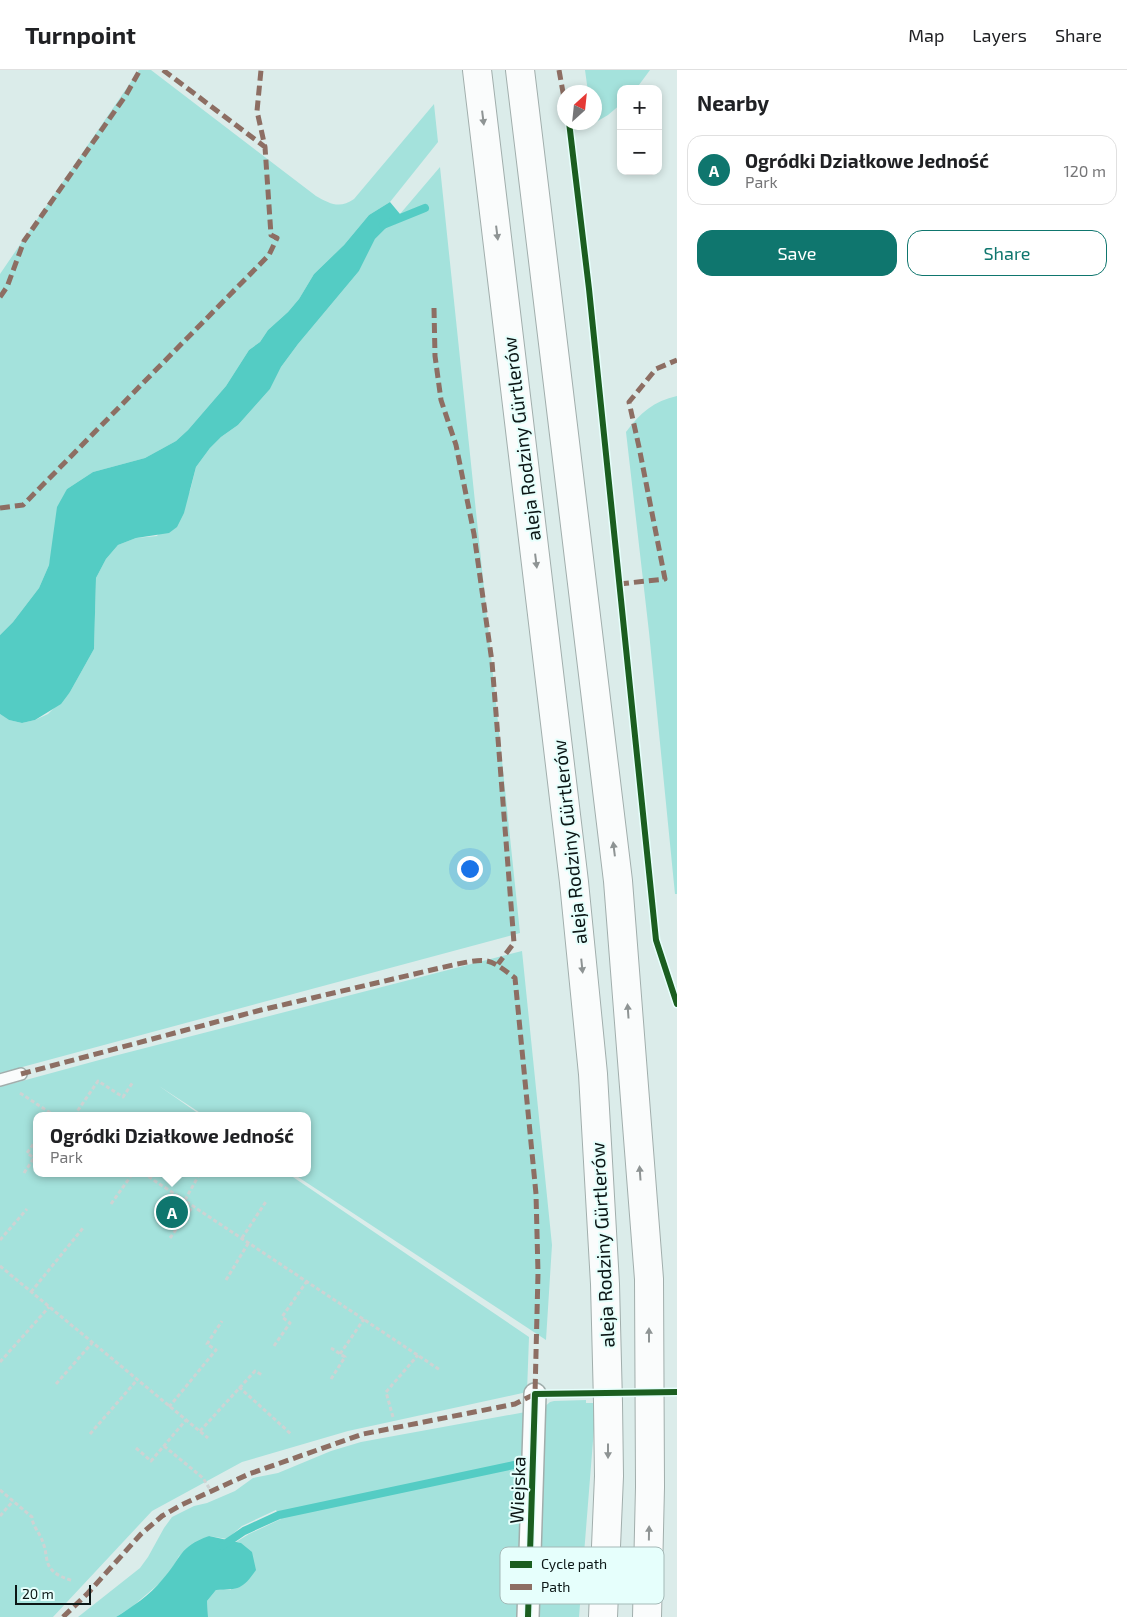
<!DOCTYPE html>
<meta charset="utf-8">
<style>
body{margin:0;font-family:"Exo 2",sans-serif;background:#f2f2f2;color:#202124}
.controls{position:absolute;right:15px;top:15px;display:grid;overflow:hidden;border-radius:10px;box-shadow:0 2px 8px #0003}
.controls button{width:45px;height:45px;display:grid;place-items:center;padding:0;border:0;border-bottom:1px solid #e0e0e0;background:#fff;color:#202124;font:25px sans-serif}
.compass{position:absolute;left:557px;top:15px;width:45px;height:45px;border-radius:50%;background:#fff;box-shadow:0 2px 8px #0003;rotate:27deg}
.scale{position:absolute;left:15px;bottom:12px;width:76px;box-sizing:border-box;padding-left:5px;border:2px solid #0b1615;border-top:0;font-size:14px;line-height:18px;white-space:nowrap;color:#0b1615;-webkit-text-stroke:4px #e6fffc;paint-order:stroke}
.you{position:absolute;left:469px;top:798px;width:18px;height:18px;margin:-12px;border:4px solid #fff;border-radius:50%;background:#1a73e8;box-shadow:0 0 0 8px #1a73e833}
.badge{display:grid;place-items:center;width:32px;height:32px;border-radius:50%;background:#0f766e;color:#fff;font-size:16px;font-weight:700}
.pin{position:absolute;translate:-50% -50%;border:2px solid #fff;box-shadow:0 1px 5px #0006}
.popup{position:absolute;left:33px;top:1042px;width:278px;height:65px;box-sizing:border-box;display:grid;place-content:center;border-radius:10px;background:#fff;filter:drop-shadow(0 1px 4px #0005);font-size:16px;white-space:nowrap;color:#757577}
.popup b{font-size:19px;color:#202124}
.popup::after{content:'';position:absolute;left:50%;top:100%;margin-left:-10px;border:10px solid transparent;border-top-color:#fff}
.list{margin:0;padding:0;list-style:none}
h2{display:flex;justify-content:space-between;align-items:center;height:65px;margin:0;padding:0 20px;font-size:21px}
h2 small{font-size:16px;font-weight:400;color:#757577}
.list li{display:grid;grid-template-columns:32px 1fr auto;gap:15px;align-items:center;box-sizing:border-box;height:70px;margin:0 10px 10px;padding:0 10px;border:1px solid #e0e0e0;border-radius:15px}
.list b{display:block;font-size:19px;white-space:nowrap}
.list p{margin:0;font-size:16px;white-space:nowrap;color:#757577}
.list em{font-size:16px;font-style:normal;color:#757577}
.actions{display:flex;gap:10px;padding:15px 20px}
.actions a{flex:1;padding:11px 0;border:1px solid #0f766e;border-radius:15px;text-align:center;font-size:18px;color:#0f766e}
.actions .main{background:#0f766e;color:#fff}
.map{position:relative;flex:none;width:677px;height:1547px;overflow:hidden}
header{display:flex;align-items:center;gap:30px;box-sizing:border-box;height:70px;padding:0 25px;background:#fff;border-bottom:1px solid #e0e0e0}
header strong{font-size:24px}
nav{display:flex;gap:28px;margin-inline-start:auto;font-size:18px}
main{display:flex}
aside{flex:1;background:#fff}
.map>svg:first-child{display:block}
.green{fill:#a4e2dc}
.water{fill:#54ccc4}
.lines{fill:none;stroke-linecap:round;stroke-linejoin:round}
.stream{stroke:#54ccc4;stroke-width:8}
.service-casing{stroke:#a1aeac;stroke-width:14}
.minor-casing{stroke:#a1aeac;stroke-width:24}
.secondary-casing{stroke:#a1aeac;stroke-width:30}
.path{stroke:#ced3d3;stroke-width:3;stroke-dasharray:4 2.5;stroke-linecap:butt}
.service{stroke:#fafcfc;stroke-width:11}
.minor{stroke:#fafcfc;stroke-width:21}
.secondary{stroke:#fafcfc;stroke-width:28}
.quiet{stroke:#8d6e63;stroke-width:5;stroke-dasharray:10 5;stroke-linecap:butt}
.cycleway-casing{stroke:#e6fffc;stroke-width:9}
.cycleway{stroke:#1b5e20;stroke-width:6}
.oneway{fill:#8e9494}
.labels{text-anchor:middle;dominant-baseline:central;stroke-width:4;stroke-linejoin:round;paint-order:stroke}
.street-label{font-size:19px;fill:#0b1615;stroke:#e6fffc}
.key{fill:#e6fffc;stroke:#a4b9b7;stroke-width:1}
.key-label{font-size:14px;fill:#0b1615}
</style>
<header>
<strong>Turnpoint</strong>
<nav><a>Map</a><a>Layers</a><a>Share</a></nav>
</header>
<main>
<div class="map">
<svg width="677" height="1547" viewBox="0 0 677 1547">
<rect width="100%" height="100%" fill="#dbecea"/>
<path class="green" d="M 139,0 L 151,0 L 316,126 C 330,134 340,139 354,129 L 434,34 L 438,72 L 390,132 L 369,145 L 344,175 L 314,204 L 299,229 L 288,242 L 268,260 L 260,272 L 249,280 L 226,316 L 188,360 L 176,371 L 145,388 L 93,402 L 67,419 L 49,495 L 39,518 L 13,552 L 0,565 L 0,204 Z
M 585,0 L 650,0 L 636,19 L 621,19 L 621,34 L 608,45 L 591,55 L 591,53 L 594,52 L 594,22 L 588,22 Z
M 440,97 L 520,863 L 0,1003 L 0,644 L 9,650 L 22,653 L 35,650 L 48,644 L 70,622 L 94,579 L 96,508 L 106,489 L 118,475 L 136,468 L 157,466 L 190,421 L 196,397 L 210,378 L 221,367 L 238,355 L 270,319 L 281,297 L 298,274 L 359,201 L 375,169 L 400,144 Z
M 677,326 L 677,824 L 675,824 L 649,562 L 626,362 C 640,343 654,331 677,326 Z
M 522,881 L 552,1175 L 546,1270 L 292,1103 L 307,1103 L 307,1046 L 205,1046 L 159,1016 L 202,1046 L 37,1046 L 37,1103 L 287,1103 L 529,1267 L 527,1322 L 348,1361 L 242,1392 L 152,1441 L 53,1547 L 0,1547 L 0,1017 L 114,986 Z
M 586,1330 L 586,1333 L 596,1333 L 579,1547 L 208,1547 L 207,1531 L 216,1520 L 231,1520 L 241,1473 L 236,1472 L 249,1464 L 281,1449 L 276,1440 L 242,1456 L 227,1469 L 209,1466 L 179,1486 L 172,1499 L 161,1512 L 133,1536 L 116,1547 L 78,1547 L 140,1498 L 148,1487 L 164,1458 L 172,1447 L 194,1436 L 207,1433 L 235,1421 L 253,1408 L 278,1403 L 331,1381 L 361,1372 L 542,1339 L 550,1332 L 554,1331 Z"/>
<path class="water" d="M 390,132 L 400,144 L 375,169 L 359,201 L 298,274 L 281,297 L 270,319 L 238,355 L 221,367 L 210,378 L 196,397 L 184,443 L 177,457 L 169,463 L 136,468 L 118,475 L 106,489 L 96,508 L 94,579 L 70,622 L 61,634 L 35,650 L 22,653 L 9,650 L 0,644 L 0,565 L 13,552 L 39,518 L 49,495 L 57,437 L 67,419 L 93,402 L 145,388 L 176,371 L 188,360 L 226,316 L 249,280 L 260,272 L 268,260 L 288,242 L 299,229 L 314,204 L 344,175 L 369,145 Z
M 209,1466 L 241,1473 L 252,1482 L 256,1500 C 242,1520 239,1519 216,1520 L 207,1531 L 208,1547 L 116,1547 C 132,1537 150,1525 162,1510 C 182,1488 178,1477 209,1466 Z"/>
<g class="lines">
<path class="stream" d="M 383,155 L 425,138
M 222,1476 L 244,1461 L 279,1445 L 514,1395"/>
<defs>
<path id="service" d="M 0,1010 L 21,1004"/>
<path id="minor" d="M 528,1547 L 535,1324"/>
<path id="secondary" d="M 477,0 L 574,812 L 593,1004 L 605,1214 L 608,1333 L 609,1406 L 603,1547
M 520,0 L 618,811 L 649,1209 L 650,1417 L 647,1547"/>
</defs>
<use href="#service" class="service-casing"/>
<use href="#minor" class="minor-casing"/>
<use href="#secondary" class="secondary-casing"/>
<path class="path" d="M 20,1023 L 55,1046
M 74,1046 L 98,1011 L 123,1027 L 133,1012
M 37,1069 L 27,1083 L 37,1090
M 24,1103 L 34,1088
M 143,1103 L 440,1300
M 185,1130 L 200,1103
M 111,1134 L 133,1103
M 170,1168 L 193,1136
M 242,1168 L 267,1130
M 0,1170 L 27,1139
M 0,1196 L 208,1368
M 226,1210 L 249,1172
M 31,1222 L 83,1158
M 274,1276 L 290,1253 L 282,1247 L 307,1211
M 340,1284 L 364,1249
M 0,1292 L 49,1237
M 331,1309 L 345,1287 L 331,1278
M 56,1314 L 92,1273
M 239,1317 L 291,1364
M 169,1337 L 216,1280 L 207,1274 L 222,1251
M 393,1347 L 386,1322 L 418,1285
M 200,1361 L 255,1301 L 262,1305
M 90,1364 L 137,1310
M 164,1376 L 203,1408 L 211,1421
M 136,1378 L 151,1391 L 186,1350
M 0,1420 L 32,1447 C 32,1456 41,1464 43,1473 C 47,1481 45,1492 51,1499 C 57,1506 65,1508 73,1511
M 0,1446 L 13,1431"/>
<use href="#service" class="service"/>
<use href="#minor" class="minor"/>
<use href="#secondary" class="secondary"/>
<path class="quiet" d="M 163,0 L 265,77
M 559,0 L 564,28
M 0,227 L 7,217 L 24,171 L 126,25 L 140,0
M 434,238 L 435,286 L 441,330 L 456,375 L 474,464 L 492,592 L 514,873 L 498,894
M 0,438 L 23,435 L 269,185 L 277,168 L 271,165 L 265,77 L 257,41 L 261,0
M 619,514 L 665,509 L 639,377 L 629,332 L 656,299 L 677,290
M 21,1004 L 261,940 L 457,894 C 488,888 489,888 515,908 L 536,1124 L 538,1203 L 535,1324
M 63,1547 L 88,1523 L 141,1464 L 162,1446 L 181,1435 L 249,1404 L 363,1364 L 515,1334 L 535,1324 L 539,1324"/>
<defs>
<path id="cycleway" d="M 569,52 L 589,219 L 656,870 L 677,934
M 528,1547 L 535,1324 L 677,1322"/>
</defs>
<use href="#cycleway" class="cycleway-casing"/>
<use href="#cycleway" class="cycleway"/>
</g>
<defs><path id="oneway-solid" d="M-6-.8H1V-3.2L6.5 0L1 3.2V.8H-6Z" transform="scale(1.25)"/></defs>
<g class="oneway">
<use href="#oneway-solid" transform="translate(483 48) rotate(83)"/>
<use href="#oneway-solid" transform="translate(497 163) rotate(83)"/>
<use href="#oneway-solid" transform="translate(536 491) rotate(83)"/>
<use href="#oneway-solid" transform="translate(614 779) rotate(-97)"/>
<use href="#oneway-solid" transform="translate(582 896) rotate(84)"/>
<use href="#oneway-solid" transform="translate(628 941) rotate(-94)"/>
<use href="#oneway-solid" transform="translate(640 1103) rotate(-94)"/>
<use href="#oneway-solid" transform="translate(649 1265) rotate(-90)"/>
<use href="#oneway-solid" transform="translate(608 1381) rotate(90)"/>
<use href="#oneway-solid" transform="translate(649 1463) rotate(-89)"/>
</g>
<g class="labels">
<g class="street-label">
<text transform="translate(521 369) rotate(-97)">aleja Rodziny Gürtlerów</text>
<text transform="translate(569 772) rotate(-96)">aleja Rodziny Gürtlerów</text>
<text transform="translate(602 1175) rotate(-93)">aleja Rodziny Gürtlerów</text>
<text transform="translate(517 1420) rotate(-88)">Wiejska</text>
</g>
</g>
<rect x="500" y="1477" width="164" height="57" rx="8" class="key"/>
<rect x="510" y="1491" width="22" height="7" fill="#1b5e20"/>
<rect x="510" y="1514" width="22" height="6" fill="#8d6e63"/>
<g class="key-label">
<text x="541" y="1499">Cycle path</text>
<text x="541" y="1522">Path</text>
</g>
</svg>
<div class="controls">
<button>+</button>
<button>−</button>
</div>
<svg class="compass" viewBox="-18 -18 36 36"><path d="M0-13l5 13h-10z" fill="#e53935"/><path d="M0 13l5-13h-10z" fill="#757577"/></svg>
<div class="scale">20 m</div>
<div class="you"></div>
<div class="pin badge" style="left:172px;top:1142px">A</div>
<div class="popup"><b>Ogródki Działkowe Jedność</b>Park</div>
</div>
<aside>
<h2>Nearby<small></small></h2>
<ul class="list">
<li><span class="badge">A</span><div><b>Ogródki Działkowe Jedność</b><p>Park</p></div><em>120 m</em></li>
</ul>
<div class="actions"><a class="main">Save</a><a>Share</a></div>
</aside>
</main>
